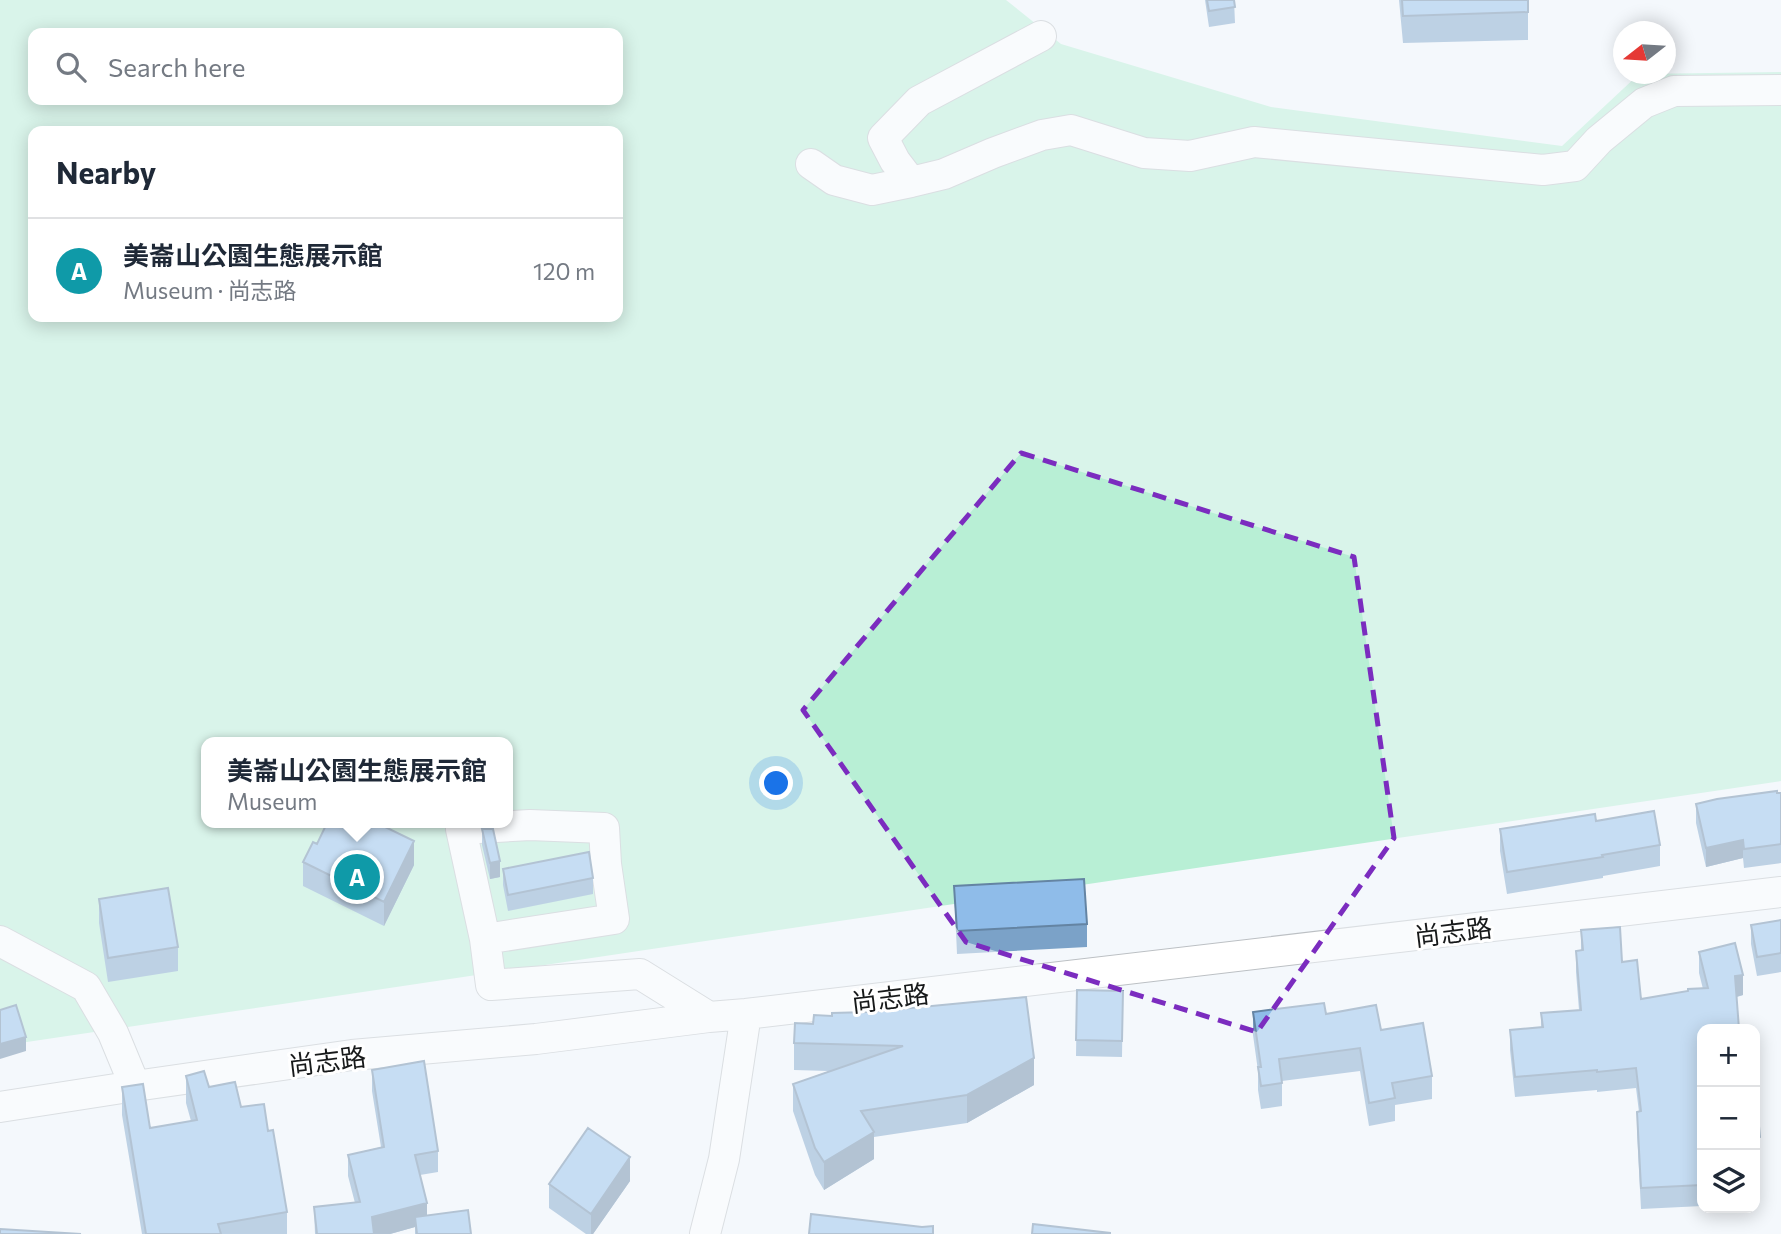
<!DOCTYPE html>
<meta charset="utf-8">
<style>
body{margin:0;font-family:Commissioner,"Noto Sans TC",sans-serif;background:#f2f2f3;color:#1f2937}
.controls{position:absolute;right:21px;bottom:21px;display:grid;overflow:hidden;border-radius:14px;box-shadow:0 4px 18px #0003}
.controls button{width:63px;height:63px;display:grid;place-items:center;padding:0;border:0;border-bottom:2px solid #e0e1e3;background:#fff;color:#1f2937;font:35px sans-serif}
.compass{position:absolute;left:1613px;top:21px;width:63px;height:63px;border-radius:50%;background:#fff;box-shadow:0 4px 18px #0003;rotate:253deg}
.you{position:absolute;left:777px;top:784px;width:24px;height:24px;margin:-18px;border:5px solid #fff;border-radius:50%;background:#1a73e8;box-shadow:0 0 0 10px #1a73e833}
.badge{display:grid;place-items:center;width:46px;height:46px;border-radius:50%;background:#d93025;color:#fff;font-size:23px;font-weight:700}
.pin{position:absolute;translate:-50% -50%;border:4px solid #fff;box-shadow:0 2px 7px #0006}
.popup{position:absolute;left:201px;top:737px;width:312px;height:91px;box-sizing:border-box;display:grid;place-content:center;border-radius:14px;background:#fff;filter:drop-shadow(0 2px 5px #0005);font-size:23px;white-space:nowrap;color:#747a83}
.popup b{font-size:26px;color:#1f2937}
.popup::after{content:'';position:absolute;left:50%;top:100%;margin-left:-14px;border:14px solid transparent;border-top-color:#fff}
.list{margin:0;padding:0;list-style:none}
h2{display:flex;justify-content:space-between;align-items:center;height:91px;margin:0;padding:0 28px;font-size:30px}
h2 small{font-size:23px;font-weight:400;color:#747a83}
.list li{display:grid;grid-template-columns:46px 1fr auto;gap:21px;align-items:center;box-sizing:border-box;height:105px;padding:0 28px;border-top:2px solid #e0e1e3}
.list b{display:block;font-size:26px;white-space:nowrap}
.list p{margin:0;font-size:23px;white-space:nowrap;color:#747a83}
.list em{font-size:23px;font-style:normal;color:#747a83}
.icon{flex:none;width:38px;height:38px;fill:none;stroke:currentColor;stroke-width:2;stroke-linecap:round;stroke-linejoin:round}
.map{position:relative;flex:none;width:1781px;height:1234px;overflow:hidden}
.search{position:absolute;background:#fff;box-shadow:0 4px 18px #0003;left:28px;top:28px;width:595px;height:77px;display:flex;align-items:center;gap:18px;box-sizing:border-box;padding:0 24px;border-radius:14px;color:#747a83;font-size:26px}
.panel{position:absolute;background:#fff;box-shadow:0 4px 18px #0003;left:28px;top:126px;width:595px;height:196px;border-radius:14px}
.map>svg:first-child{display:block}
.green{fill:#b8efd5;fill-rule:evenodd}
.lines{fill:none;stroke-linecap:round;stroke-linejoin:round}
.minor-casing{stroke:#bcc0c4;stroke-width:32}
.minor{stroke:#fff;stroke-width:30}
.wall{fill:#7ba2c8}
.shaded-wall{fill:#6484a3}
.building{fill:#8fbce9;stroke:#6484a3;stroke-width:2}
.marked{fill:none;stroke:#7b2cbf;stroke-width:5;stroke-dasharray:14 9;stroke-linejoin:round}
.labels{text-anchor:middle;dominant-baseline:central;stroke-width:6;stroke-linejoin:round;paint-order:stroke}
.street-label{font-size:26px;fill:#17191a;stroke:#fff}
</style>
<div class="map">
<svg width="1781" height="1234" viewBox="0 0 1781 1234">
<rect width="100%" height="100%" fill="#f4f8fc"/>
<path class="green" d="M 0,0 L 1006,0 L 1061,44 L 1271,107 L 1562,146 L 1639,74 L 1781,72 L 1781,781 L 0,1046 ZM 33,33 L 618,33 L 618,100 L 33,100 ZM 33,131 L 618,131 L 618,317 L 33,317 ZM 206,742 L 508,742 L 508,823 L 206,823 Z"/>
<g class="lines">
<defs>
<path id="minor" d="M 1041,36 L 919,101 L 883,138 L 895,161 L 911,182 L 944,174 L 993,153 L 1042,135 L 1071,130 L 1144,153 L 1190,156 L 1254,142 L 1543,170 L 1575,166 L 1599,140 L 1644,103 L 1674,91 L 1781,90
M 811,164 L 834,180 L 872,190 L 911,182
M 485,939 L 461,829 L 530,825 L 604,828 L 606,864 L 614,919 L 485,939 L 491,985 L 640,974 L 709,1017
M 0,941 L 86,987 L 113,1033 L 135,1086
M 0,1107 L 135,1086 L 352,1055 L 536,1039 L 709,1017 L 746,1014 L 1781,892
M 705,1234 L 724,1159 L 746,1014"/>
</defs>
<use href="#minor" class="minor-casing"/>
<use href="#minor" class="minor"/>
</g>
<path class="wall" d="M 1205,0 L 1234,0 L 1235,23 L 1209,27 Z
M 1399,0 L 1528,0 L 1528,40 L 1403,43 Z
M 1781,793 L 1781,863 L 1744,868 L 1743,858 L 1706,867 L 1696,823 L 1696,804 Z
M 1596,821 L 1660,845 L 1660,866 L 1603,876 L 1603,878 L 1507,894 L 1500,851 L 1500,829 Z
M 482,829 L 500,877 L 490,879 L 482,845 Z
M 317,844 L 414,865 L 384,926 L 303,886 L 303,862 Z
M 503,869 L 593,878 L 593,894 L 508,911 L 503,885 Z
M 954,886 L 1087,924 L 1087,947 L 957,954 Z
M 99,899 L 178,947 L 178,971 L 108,982 L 99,923 Z
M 1781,920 L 1781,972 L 1757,976 L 1751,944 L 1751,925 Z
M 1581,930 L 1622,962 L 1641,999 L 1703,989 L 1699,973 L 1699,952 L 1743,995 L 1737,997 L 1702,1029 L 1702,1206 L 1641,1209 L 1637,1132 L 1637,1112 L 1639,1112 L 1636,1088 L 1597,1092 L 1597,1090 L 1515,1097 L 1510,1050 L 1510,1030 L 1541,1027 L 1541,1013 L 1579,1010 L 1576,972 L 1576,951 L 1581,951 Z
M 1077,990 L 1123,991 L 1122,1057 L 1076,1056 Z
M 1253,1012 L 1326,1014 L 1381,1030 L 1432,1076 L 1432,1099 L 1395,1105 L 1395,1121 L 1369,1126 L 1360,1071 L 1282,1081 L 1282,1106 L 1261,1109 L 1258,1090 L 1258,1071 L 1253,1035 Z
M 814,1015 L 1034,1085 L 967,1123 L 874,1137 L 874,1159 L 824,1190 L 815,1175 L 793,1111 L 793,1084 L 829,1071 L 794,1070 L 794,1043 L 813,1024 Z
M 372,1070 L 438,1151 L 438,1172 L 420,1175 L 427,1215 L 471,1234 L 415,1234 L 415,1227 L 390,1234 L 315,1234 L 314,1207 L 355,1203 L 348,1176 L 348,1155 L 381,1147 L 372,1091 Z
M 186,1076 L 209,1087 L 241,1107 L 268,1131 L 287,1212 L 287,1234 L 142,1234 L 122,1115 L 122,1087 L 150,1128 L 191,1121 L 186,1103 Z
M 1755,1083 L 1760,1137 L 1760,1158 L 1755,1158 Z
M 630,1181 L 593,1234 L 586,1234 L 549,1208 L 549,1184 Z"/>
<path class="shaded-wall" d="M 1743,840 L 1743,858 L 1706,867 L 1706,848 Z
M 414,841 L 414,865 L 384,926 L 384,902 Z
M 500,861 L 500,877 L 490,879 L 490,863 Z
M 1743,975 L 1743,995 L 1735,997 L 1735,976 Z
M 26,1037 L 26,1051 L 0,1059 L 0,1044 Z
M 1034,1058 L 1034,1085 L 967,1123 L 967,1095 Z
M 874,1132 L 874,1159 L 824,1190 L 824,1162 Z
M 630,1157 L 630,1181 L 593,1234 L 591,1234 L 591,1214 Z
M 427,1203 L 427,1224 L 415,1217 L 415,1227 L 390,1234 L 372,1234 L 372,1217 Z"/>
<path class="building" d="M 1207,0 L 1234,0 L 1235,7 L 1209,11 Z
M 1402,0 L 1528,0 L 1528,12 L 1403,16 Z
M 1777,791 L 1777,793 L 1781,793 L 1781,844 L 1744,849 L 1743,840 L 1706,848 L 1696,804 L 1717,799 Z
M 1654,811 L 1660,845 L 1602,855 L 1603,857 L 1507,872 L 1500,829 L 1595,814 L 1596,821 Z
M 327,823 L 377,823 L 414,841 L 384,902 L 303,862 L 313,842 L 317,844 Z
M 482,829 L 493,829 L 500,861 L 490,863 Z
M 589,852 L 593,878 L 508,895 L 503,869 Z
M 1084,879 L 1087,924 L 957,931 L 954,886 Z
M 168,888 L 178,947 L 108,958 L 99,899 Z
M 1781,920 L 1781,953 L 1757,957 L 1751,925 Z
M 1620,927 L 1622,962 L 1637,960 L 1641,999 L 1688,991 L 1688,989 L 1708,988 L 1699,952 L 1735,943 L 1743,975 L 1735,976 L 1739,1029 L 1702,1029 L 1702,1142 L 1701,1142 L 1702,1185 L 1641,1188 L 1637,1112 L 1641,1111 L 1636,1068 L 1597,1072 L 1597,1070 L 1515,1077 L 1510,1030 L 1543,1027 L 1541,1013 L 1581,1010 L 1576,951 L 1583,950 L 1581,930 Z
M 1077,990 L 1123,991 L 1122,1041 L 1076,1040 Z
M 1026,997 L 1034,1058 L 967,1095 L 861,1111 L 874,1132 L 824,1162 L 815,1148 L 793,1084 L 903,1046 L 794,1043 L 795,1023 L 813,1024 L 814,1015 L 832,1016 L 832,1013 L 869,1012 Z
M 1324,1003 L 1326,1014 L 1376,1005 L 1381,1030 L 1423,1023 L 1432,1076 L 1392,1083 L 1395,1098 L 1369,1103 L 1360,1048 L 1279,1059 L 1282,1083 L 1261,1086 L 1258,1067 L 1261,1067 L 1253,1012 Z
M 16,1005 L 26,1037 L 0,1044 L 0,1010 Z
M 424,1061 L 438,1151 L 415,1155 L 427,1203 L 372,1217 L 374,1234 L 317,1234 L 314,1207 L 360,1202 L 348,1155 L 384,1147 L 372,1070 Z
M 204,1071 L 209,1087 L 235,1082 L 241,1107 L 264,1104 L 268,1131 L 273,1130 L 287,1212 L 218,1224 L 221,1234 L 146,1234 L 122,1087 L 143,1084 L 150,1128 L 197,1120 L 186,1076 Z
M 1755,1083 L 1760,1137 L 1755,1138 Z
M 588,1128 L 630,1157 L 591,1214 L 549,1184 Z
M 468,1210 L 471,1234 L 417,1234 L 415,1217 Z
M 811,1214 L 922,1227 L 933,1226 L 933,1234 L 809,1234 Z
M 1033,1224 L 1110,1233 L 1110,1234 L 1032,1234 Z
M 0,1229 L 81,1234 L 0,1234 Z"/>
<path d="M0 0H1781V1234H0ZM 1021,453 L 1354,557 L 1394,838 L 1257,1032 L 966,942 L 803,710 Z" fill="#f4f8fc" fill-opacity=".55" fill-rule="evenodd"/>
<path class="marked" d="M 1021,453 L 1354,557 L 1394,838 L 1257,1032 L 966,942 L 803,710 Z"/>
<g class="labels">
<g class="street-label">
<text transform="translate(1453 931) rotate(-7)">尚志路</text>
<text transform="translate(890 997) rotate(-7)">尚志路</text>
<text transform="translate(327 1060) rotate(-7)">尚志路</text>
</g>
</g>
</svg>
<div class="controls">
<button>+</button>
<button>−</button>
<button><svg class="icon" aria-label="layers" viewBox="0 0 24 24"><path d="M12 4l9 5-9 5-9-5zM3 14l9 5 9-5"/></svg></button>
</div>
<svg class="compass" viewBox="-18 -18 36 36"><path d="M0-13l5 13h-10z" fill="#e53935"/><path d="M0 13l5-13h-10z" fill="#747a83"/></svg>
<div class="you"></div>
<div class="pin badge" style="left:357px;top:877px;background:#0f9aa8">A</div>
<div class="popup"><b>美崙山公園生態展示館</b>Museum</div>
<div class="search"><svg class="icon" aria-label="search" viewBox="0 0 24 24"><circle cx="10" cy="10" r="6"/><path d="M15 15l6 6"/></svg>Search here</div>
<section class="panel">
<h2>Nearby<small></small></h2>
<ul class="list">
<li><span class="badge" style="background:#0f9aa8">A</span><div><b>美崙山公園生態展示館</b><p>Museum · 尚志路</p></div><em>120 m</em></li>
</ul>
</section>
</div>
